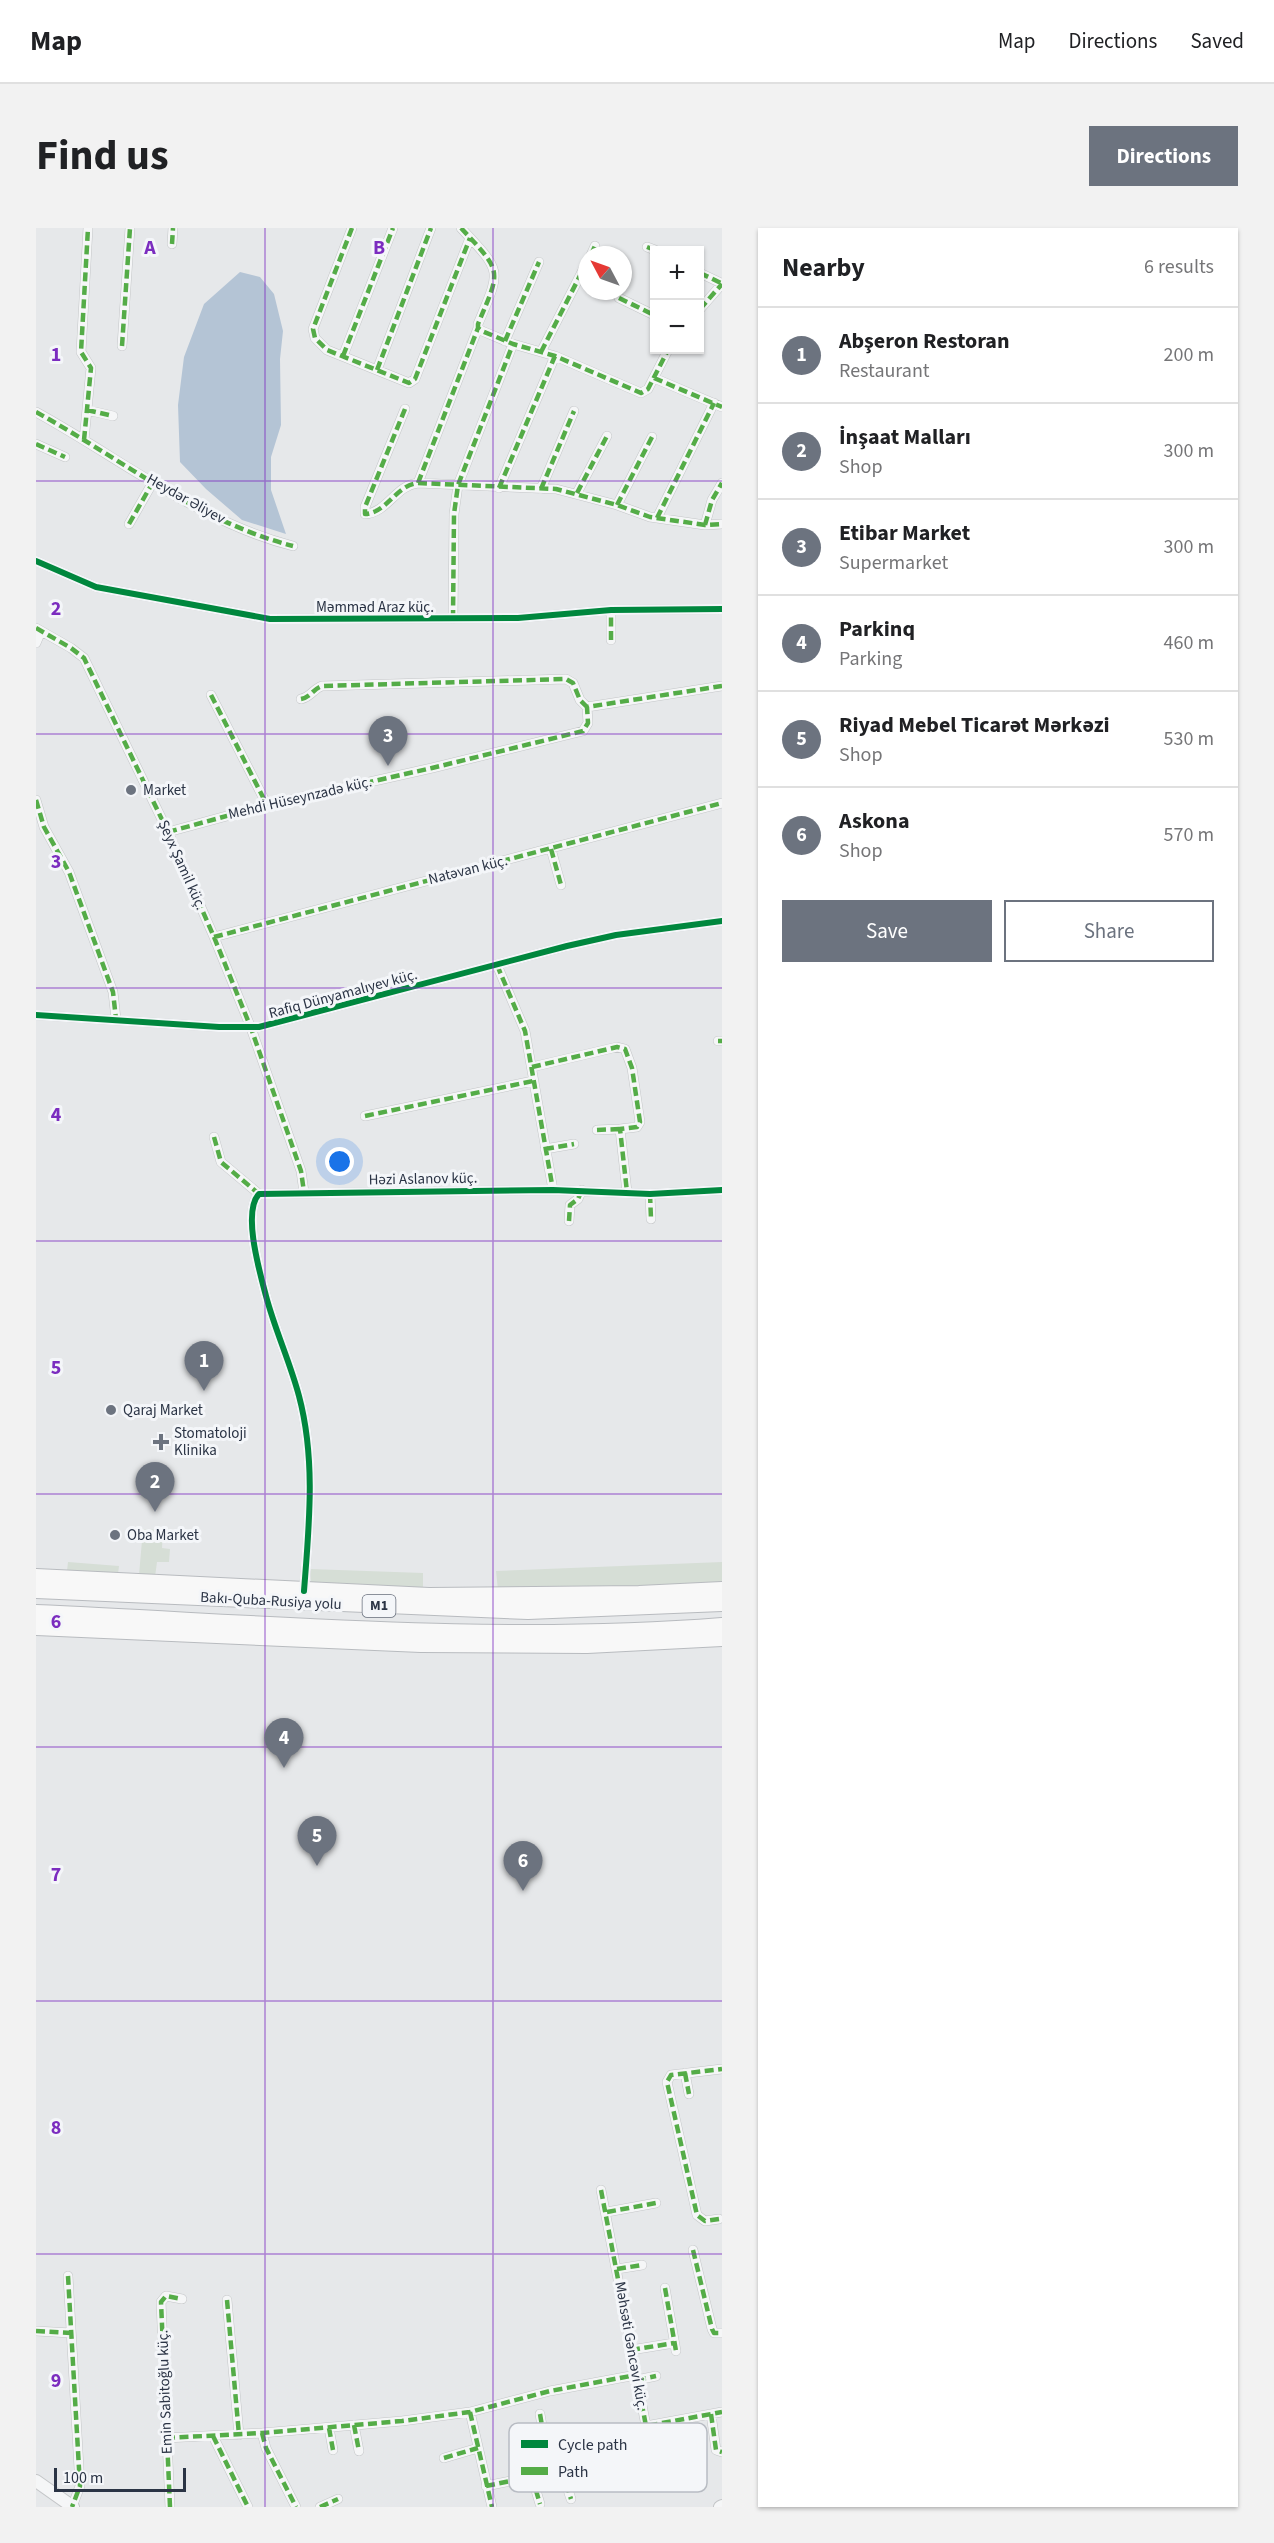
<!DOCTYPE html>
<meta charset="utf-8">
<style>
body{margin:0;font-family:"Source Sans 3",sans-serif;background:#f2f2f2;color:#202124}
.controls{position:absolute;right:18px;top:18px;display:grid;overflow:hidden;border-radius:0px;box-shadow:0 2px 4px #0004}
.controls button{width:54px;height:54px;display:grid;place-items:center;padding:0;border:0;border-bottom:2px solid #e0e0e0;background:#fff;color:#202124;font:30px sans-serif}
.compass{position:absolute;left:542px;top:18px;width:54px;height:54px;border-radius:50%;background:#fff;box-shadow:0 2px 4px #0004;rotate:311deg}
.scale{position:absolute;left:18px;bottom:15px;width:132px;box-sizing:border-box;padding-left:6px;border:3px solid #2b3445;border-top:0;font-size:16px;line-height:21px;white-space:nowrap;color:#2b3445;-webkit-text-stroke:4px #f4f6f9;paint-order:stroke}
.you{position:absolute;left:304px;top:934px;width:21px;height:21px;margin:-15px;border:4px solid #fff;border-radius:50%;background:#1a73e8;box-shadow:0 0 0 9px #1a73e833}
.badge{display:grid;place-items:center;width:39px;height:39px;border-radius:50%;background:#6c737f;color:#fff;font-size:20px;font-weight:700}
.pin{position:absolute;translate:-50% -50px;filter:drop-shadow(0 2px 3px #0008)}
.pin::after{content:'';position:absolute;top:32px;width:21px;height:18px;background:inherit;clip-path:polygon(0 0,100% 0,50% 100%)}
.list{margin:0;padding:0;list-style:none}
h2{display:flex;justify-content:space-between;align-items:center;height:78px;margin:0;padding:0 24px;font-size:26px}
h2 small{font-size:20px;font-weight:400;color:#757577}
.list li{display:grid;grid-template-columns:39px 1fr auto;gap:18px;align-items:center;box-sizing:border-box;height:96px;padding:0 24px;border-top:2px solid #e0e0e0}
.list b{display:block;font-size:22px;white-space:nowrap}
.list p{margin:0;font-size:20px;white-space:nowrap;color:#757577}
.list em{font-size:20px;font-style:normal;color:#757577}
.actions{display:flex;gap:12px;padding:18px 24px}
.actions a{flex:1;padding:14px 0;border:2px solid #6c737f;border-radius:0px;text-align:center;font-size:21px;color:#6c737f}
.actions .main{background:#6c737f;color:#fff}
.map{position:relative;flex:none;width:686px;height:2279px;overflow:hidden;border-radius:0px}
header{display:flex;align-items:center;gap:36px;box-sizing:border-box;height:84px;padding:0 30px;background:#fff;border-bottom:2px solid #e0e0e0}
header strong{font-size:28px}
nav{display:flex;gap:33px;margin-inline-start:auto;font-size:21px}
.intro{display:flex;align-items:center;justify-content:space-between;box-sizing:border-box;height:144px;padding:0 36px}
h1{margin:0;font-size:42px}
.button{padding:15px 27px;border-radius:0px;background:#6c737f;color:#fff;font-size:21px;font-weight:700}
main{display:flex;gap:36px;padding:0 36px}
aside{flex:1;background:#fff;border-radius:0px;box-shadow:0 2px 4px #0004}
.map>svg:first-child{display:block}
.green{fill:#d6ded6}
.water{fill:#b4c4d5}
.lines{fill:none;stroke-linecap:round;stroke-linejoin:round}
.minor-casing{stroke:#c4c6c8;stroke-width:10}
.tertiary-casing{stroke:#c4c6c8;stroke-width:14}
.trunk-casing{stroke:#b8bbbf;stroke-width:18}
.minor{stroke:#f5f6f7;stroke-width:9}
.tertiary{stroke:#f5f6f7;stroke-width:12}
.trunk{stroke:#f8f8f8;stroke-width:16}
.quiet{stroke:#54ac47;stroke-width:4.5;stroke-dasharray:9 4.5;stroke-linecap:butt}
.cycleway-casing{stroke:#f4f6f9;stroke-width:10}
.cycleway{stroke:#00873e;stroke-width:6}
.grid{fill:none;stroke:#7b2cbf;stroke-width:1.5;stroke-opacity:0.55}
.poi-dot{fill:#6c737f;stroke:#f4f6f9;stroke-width:2}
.labels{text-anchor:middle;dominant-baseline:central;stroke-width:6;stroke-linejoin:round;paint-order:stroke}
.shield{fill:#f4f6f9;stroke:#676e7b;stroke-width:1.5}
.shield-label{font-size:14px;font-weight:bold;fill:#2b3445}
.street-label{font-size:15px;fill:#2b3445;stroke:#f4f6f9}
.poi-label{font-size:15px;fill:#2b3445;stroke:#f4f6f9;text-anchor:start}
.key{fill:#f4f6f9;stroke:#b8bcc3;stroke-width:1.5}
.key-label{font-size:16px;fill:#2b3445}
.grid-label{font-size:20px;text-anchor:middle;font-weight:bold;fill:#7b2cbf;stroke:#f4f6f9;stroke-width:6;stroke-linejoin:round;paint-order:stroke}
</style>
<header>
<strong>Map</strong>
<nav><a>Map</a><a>Directions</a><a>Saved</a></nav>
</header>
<div class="intro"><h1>Find us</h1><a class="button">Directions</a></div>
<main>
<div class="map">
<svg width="686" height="2279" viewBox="0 0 686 2279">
<rect width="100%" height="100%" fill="#e6e8ea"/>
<path class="green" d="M 107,1301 L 127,1302 L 126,1320 L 134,1321 L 133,1334 L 121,1334 L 119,1349 L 103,1347 Z
M 32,1334 L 83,1338 L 82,1346 L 31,1343 Z
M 686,1334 L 686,1355 L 462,1362 L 460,1343 Z
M 274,1341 L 387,1345 L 387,1360 L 275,1356 Z"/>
<path class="water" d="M 204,44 L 224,49 L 238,66 L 247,103 L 244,131 L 245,197 L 235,229 L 235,262 L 250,306 L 206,292 L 170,261 L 144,234 L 142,177 L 148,129 L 168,76 Z"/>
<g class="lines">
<defs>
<path id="minor" d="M 316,0 L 277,101 L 279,110 L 291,122 L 373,155 L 379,151 L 434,10
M 425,0 C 467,45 465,41 442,96 L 442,100 L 446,103 L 477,116 L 519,128 L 605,165 L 612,161 L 632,122
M 136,16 L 137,0
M 611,19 L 619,22
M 555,27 L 559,18
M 664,45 L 685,55
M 583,70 L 618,87
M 664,81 L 686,56
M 469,113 L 503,34
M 86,118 L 94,0
M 505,124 L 551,34
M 307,128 L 357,0
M 341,142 L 395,0
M 618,150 L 686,179
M 369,181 L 329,279 L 329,286 C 351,285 360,257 382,255 L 520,261 L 581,277 L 614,289 L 669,297 L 686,296
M 51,182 L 77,188
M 0,184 C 84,230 163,294 257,318
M 48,212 L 55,140 L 45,124 L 52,0
M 0,216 L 29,229
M 382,255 L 442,100
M 463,260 L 519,128
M 505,261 L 538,183
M 541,265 L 571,208
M 581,277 L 616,209
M 621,290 L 678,175
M 93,296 L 117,254
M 669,297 L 676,272 L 686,255
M 0,333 L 60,359 L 234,391 L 482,390 L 575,382 L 686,381
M 417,391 L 418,286 L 422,257 L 477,116
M 0,400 L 35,420 L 48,430 L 132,604 L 178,709 L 215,800 L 265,943 L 268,964
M 575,412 L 575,382
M 0,415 L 5,403
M 175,467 L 231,577
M 265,471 C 275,469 277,461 286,458 L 530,451 L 537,455 L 544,472 L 551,479
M 0,572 L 8,599 L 33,644 L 77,764 L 80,791
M 132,604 L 231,577 L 396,540 L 547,503 L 552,495 L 551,479 L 686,458
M 515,621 L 525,657
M 178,709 L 686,575
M 461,737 L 489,803 L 517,962
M 0,787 L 183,799 L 223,799 L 531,718 L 580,707 L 686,693
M 682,813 L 686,813
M 496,839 L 581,819 L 589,821 L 596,840 L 604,894 L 601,899 L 584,901 L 591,964
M 329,888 L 497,853
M 561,902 L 584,901
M 178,909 L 185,934 L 223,966
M 509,921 L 538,916
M 614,966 L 615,991
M 533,993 L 534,977 L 542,971 L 546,962
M 268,1363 C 273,1298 280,1232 263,1168 C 254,1134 239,1102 230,1068 C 224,1045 206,984 223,966 L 517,962 L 614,966 L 686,962
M 649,1845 L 653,1866
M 565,1962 L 610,2198 L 686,2184
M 571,1984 L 620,1975
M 683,1991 L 669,1993 L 661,1987 L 631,1854 L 635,1847 L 686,1841
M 657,2022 L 676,2101 L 678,2105 L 686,2105
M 581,2041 L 606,2037
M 32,2048 L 44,2258 L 36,2279
M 629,2060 L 640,2123
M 191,2072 L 203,2207
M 0,2103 L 35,2105
M 595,2122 L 638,2115
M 601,2152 L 620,2148
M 434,2184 L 456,2279
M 504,2186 L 514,2245
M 675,2186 L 680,2222 L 686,2224
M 318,2197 L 323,2223
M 610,2198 L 612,2212
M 293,2200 L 297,2222
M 558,2204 L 562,2237
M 226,2205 L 230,2220 L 260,2279
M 177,2208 L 212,2279
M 130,2210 L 226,2205 L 366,2193 L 434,2184 L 514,2163 L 600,2147
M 408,2230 L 442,2220
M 526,2243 L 535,2271
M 496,2249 L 504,2276
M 450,2258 L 514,2245 L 592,2234
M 134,2279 L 125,2074 L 130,2068 L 146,2071
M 284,2279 L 302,2271"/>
<path id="tertiary" d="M 0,2253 L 37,2279
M 684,2279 L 686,2278"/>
<path id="trunk" d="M 0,1349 L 393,1368 L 603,1366 L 686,1362
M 0,1362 L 492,1383 L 686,1375
M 0,1385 C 228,1395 458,1416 686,1398
M 0,1399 L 385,1416 L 551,1417 L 686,1410"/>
</defs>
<use href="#minor" class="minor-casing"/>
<use href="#tertiary" class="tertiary-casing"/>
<use href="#trunk" class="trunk-casing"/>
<use href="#minor" class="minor"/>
<use href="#tertiary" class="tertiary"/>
<use href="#trunk" class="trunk"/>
<path class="quiet" d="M 316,0 L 277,101 L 279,110 L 291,122 L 373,155 L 379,151 L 434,10
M 425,0 C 467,45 465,41 442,96 L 442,100 L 446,103 L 477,116 L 519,128 L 605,165 L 612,161 L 632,122
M 136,16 L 137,0
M 611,19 L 619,22
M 555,27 L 559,18
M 664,45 L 685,55
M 583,70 L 618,87
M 664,81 L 686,56
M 469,113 L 503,34
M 86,118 L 94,0
M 505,124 L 551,34
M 307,128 L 357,0
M 341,142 L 395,0
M 618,150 L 686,179
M 369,181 L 329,279 L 329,286 C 351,285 360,257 382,255 L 520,261 L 581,277 L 614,289 L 669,297 L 686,296
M 51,182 L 77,188
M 0,184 C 84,230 163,294 257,318
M 48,212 L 55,140 L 45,124 L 52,0
M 0,216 L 29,229
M 382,255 L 442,100
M 463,260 L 519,128
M 505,261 L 538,183
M 541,265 L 571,208
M 581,277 L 616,209
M 621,290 L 678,175
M 93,296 L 117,254
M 669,297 L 676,272 L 686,255
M 417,391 L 418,286 L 422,257 L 477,116
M 0,400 L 35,420 L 48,430 L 132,604 L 178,709 L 215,800 L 265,943 L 268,964
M 575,412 L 575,382
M 175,467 L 231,577
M 265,471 C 275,469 277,461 286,458 L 530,451 L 537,455 L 544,472 L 551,479
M 0,572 L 8,599 L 33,644 L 77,764 L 80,791
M 132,604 L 231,577 L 396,540 L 547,503 L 552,495 L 551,479 L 686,458
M 515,621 L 525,657
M 178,709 L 686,575
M 461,737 L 489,803 L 517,962
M 682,813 L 686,813
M 496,839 L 581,819 L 589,821 L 596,840 L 604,894 L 601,899 L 584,901 L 591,964
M 329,888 L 497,853
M 561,902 L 584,901
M 178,909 L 185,934 L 223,966
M 509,921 L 538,916
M 614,966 L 615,991
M 533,993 L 534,977 L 542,971 L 546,962
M 649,1845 L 653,1866
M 565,1962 L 610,2198 L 686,2184
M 571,1984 L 620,1975
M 683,1991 L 669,1993 L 661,1987 L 631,1854 L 635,1847 L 686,1841
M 657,2022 L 676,2101 L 678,2105 L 686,2105
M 581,2041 L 606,2037
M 32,2048 L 44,2258 L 36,2279
M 629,2060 L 640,2123
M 191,2072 L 203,2207
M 0,2103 L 35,2105
M 595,2122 L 638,2115
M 601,2152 L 620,2148
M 434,2184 L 456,2279
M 504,2186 L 514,2245
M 675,2186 L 680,2222 L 686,2224
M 318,2197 L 323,2223
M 610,2198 L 612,2212
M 293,2200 L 297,2222
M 558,2204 L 562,2237
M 226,2205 L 230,2220 L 260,2279
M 177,2208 L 212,2279
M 130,2210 L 226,2205 L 366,2193 L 434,2184 L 514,2163 L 600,2147
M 408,2230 L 442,2220
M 526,2243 L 535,2271
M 496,2249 L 504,2276
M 450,2258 L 514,2245 L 592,2234
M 134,2279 L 125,2074 L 130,2068 L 146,2071
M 284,2279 L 302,2271"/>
<defs>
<path id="cycleway" d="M 0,333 L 60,359 L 234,391 L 482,390 L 575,382 L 686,381
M 0,787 L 183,799 L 223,799 L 531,718 L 580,707 L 686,693
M 268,1363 C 273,1298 280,1232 263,1168 C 254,1134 239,1102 230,1068 C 224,1045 206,984 223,966 L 517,962 L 614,966 L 686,962"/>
</defs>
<use href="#cycleway" class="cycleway-casing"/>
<use href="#cycleway" class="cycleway"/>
</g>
<path class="grid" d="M 229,0 L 229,2279M 457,0 L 457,2279M 0,253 L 686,253M 0,506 L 686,506M 0,760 L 686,760M 0,1013 L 686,1013M 0,1266 L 686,1266M 0,1519 L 686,1519M 0,1773 L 686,1773M 0,2026 L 686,2026"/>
<g class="poi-dot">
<circle cx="95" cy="562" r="6"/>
<circle cx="75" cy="1182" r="6"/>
<path d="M122 1205h6v6h6v6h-6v6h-6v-6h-6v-6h6z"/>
<circle cx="79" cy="1307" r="6"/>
</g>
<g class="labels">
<rect class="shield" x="326.5" y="1367" width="33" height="22" rx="4.5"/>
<g class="shield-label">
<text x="343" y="1378">M1</text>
</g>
<g class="street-label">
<text transform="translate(150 271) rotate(29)">Heydər Əliyev</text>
<text x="339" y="379">Məmməd Araz küç.</text>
<text transform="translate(264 570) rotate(-13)">Mehdi Hüseynzadə küç.</text>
<text transform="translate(146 637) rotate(66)">Şeyx Şamil küç.</text>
<text transform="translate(432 642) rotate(-14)">Natəvan küç.</text>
<text transform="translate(307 766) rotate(-15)">Rafiq Dünyamalıyev küç.</text>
<text transform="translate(387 951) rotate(-1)">Həzi Aslanov küç.</text>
<text transform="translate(235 1373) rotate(3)">Bakı-Quba-Rusiya yolu</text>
<text transform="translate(595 2118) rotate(80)">Məhsəti Gəncəvi küç.</text>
<text transform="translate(129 2164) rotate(-92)">Emin Sabitoğlu küç.</text>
</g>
<g class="poi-label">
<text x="107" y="562">Market</text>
<text x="87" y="1182">Qaraj Market</text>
<text x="138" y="1205">Stomatoloji<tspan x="138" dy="17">Klinika</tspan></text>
<text x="91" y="1307">Oba Market</text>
</g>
</g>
<rect x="473" y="2195" width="198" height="69" rx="9" class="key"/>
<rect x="485" y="2212" width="27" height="8" fill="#00873e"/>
<rect x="485" y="2239" width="27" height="8" fill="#54ac47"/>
<g class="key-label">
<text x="522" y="2222">Cycle path</text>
<text x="522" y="2249">Path</text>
</g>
<g class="grid-label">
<text x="114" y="26">A</text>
<text x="343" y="26">B</text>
<text x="20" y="133">1</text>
<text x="20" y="387">2</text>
<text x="20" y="640">3</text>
<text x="20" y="893">4</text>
<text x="20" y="1146">5</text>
<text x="20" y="1400">6</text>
<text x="20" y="1653">7</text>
<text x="20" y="1906">8</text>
<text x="20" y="2159">9</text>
</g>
</svg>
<div class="controls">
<button>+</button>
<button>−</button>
</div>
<svg class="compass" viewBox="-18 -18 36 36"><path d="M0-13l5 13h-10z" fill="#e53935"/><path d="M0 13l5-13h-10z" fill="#757577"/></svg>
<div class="scale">100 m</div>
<div class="you"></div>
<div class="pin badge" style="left:168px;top:1163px">1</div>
<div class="pin badge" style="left:119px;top:1284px">2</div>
<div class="pin badge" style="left:352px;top:538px">3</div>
<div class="pin badge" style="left:248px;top:1540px">4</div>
<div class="pin badge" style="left:281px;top:1638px">5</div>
<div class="pin badge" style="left:487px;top:1663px">6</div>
</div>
<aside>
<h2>Nearby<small>6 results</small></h2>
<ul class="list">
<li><span class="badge">1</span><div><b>Abşeron Restoran</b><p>Restaurant</p></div><em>200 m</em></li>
<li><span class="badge">2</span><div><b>İnşaat Malları</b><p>Shop</p></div><em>300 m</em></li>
<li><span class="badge">3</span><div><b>Etibar Market</b><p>Supermarket</p></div><em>300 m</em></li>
<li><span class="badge">4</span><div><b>Parkinq</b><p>Parking</p></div><em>460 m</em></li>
<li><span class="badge">5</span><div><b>Riyad Mebel Ticarət Mərkəzi</b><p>Shop</p></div><em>530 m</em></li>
<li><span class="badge">6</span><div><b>Askona</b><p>Shop</p></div><em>570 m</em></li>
</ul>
<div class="actions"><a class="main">Save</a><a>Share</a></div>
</aside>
</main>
